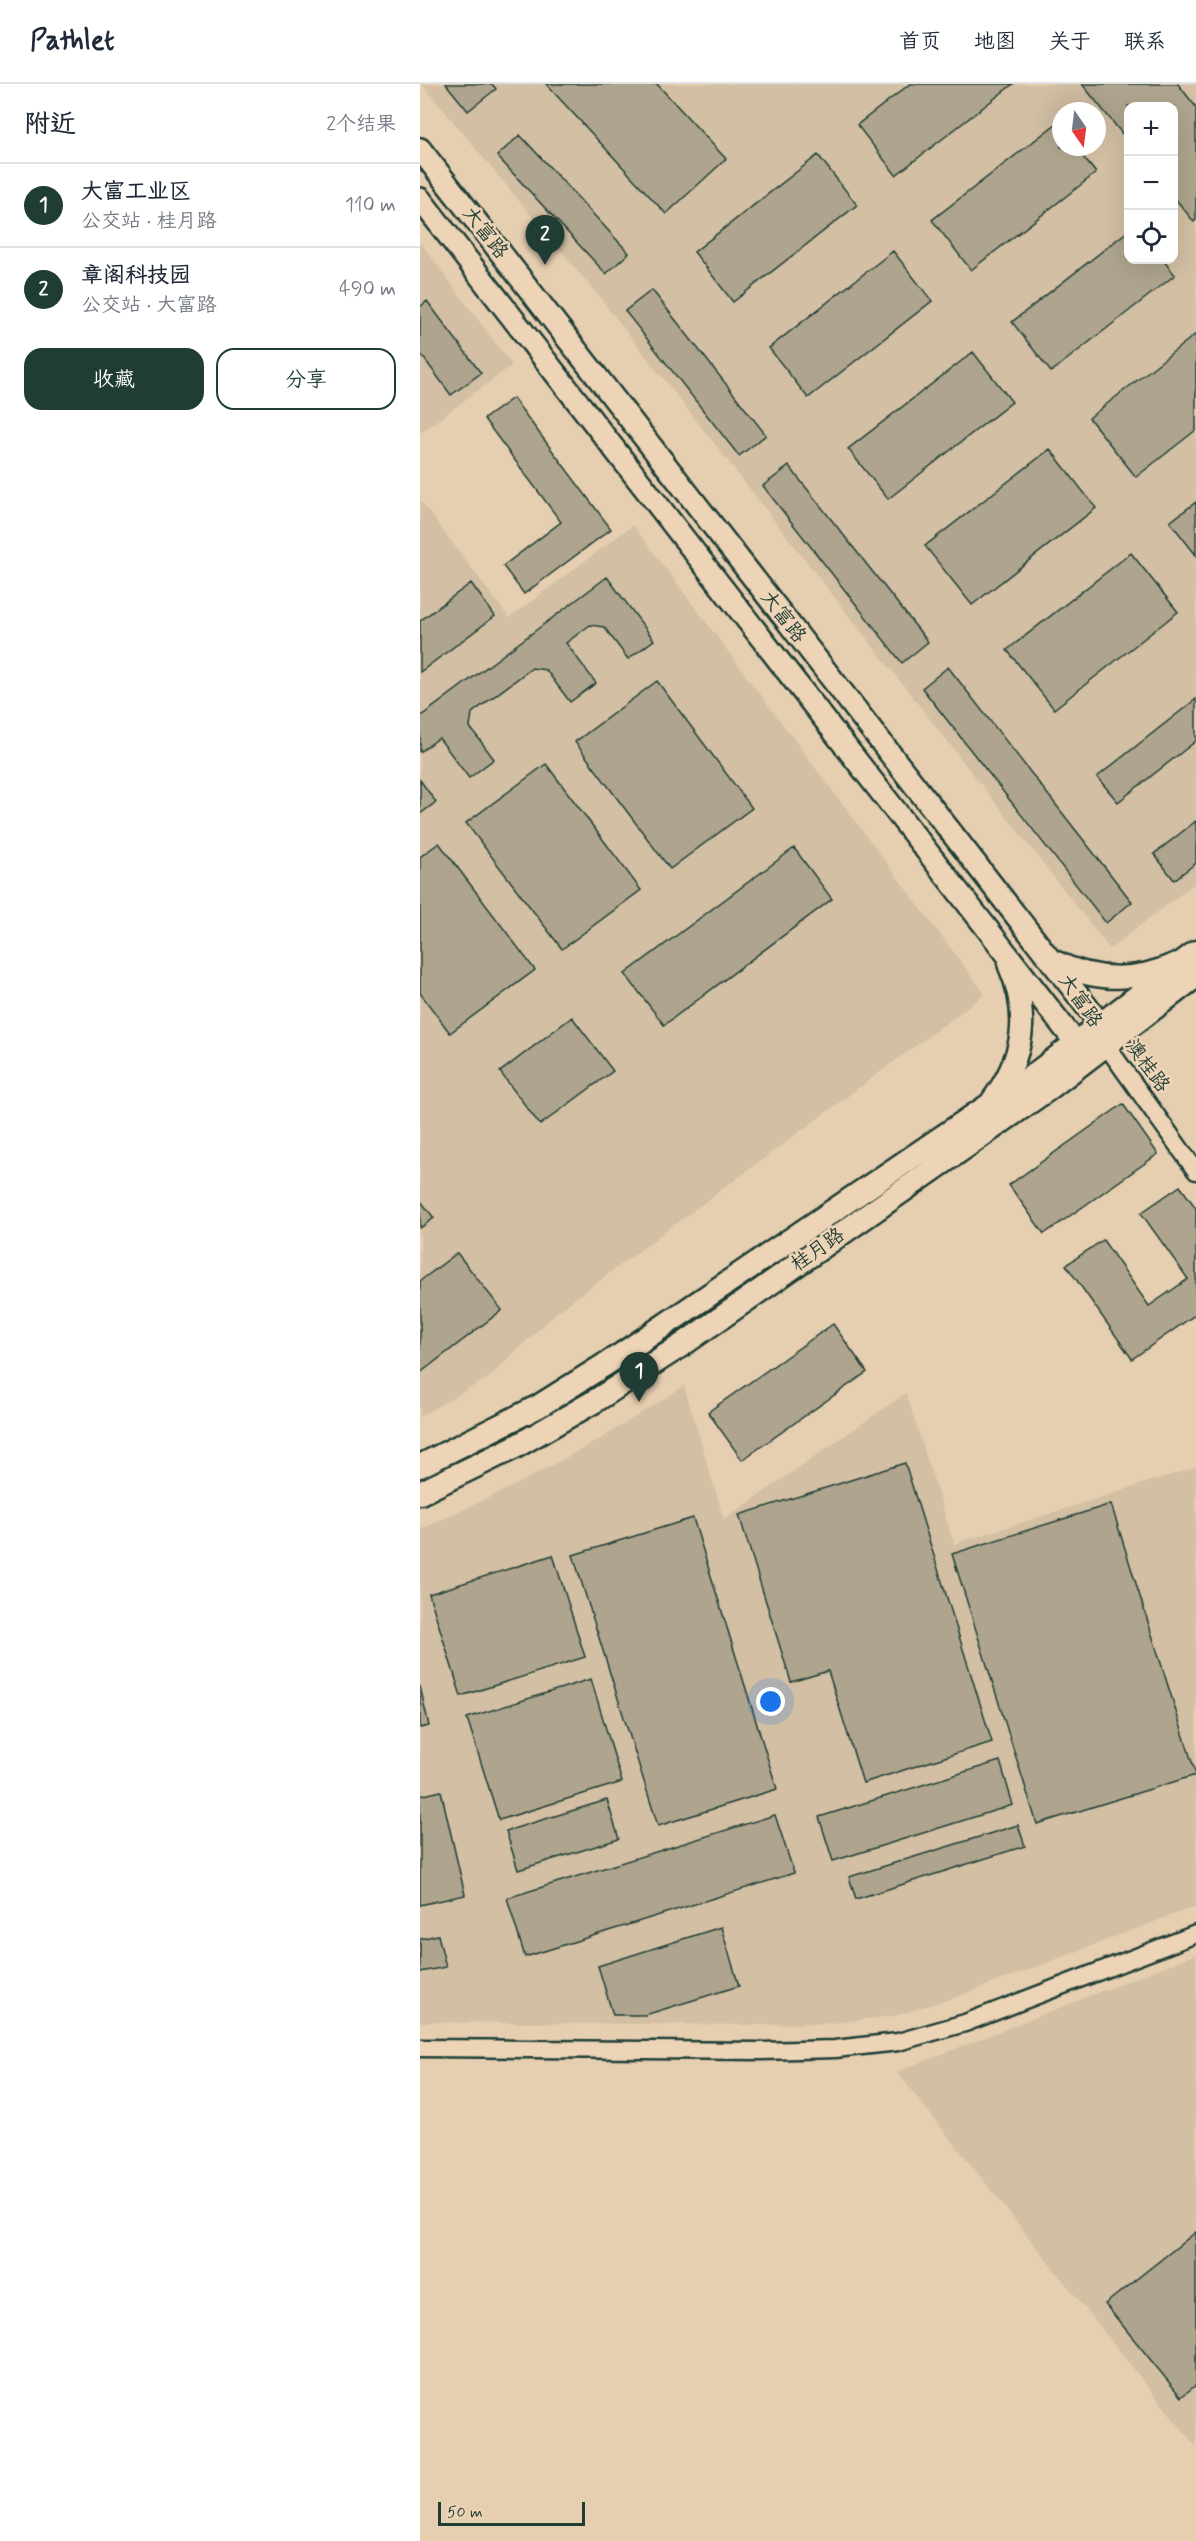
<!DOCTYPE html>
<html lang="zh">
<meta charset="utf-8">
<style>
body{margin:0;font-family:Mynerve,"LXGW WenKai TC",sans-serif;background:#f6f6f7;color:#1f2937}
.controls{position:absolute;right:18px;top:18px;display:grid;overflow:hidden;border-radius:12px;box-shadow:0 6px 24px #0002}
.controls button{width:54px;height:54px;display:grid;place-items:center;padding:0;border:0;border-bottom:2px solid #e0e1e3;background:#fff;color:#1f2937;font:30px sans-serif}
.compass{position:absolute;left:632px;top:18px;width:54px;height:54px;border-radius:50%;background:#fff;box-shadow:0 6px 24px #0002;rotate:166deg}
.scale{position:absolute;left:18px;bottom:15px;width:147px;box-sizing:border-box;padding-left:6px;border:3px solid #1f3d34;border-top:0;font-size:16px;line-height:21px;white-space:nowrap;color:#1f3d34;-webkit-text-stroke:4px #eed4b6;paint-order:stroke}
.you{position:absolute;left:351px;top:1618px;width:21px;height:21px;margin:-15px;border:4px solid #fff;border-radius:50%;background:#1a73e8;box-shadow:0 0 0 9px #1a73e833}
.badge{display:grid;place-items:center;width:39px;height:39px;border-radius:50%;background:#1f3d34;color:#fff;font-size:20px;font-weight:700}
.pin{position:absolute;translate:-50% -50px;filter:drop-shadow(0 2px 3px #0008)}
.pin::after{content:'';position:absolute;top:32px;width:21px;height:18px;background:inherit;clip-path:polygon(0 0,100% 0,50% 100%)}
.list{margin:0;padding:0;list-style:none}
h2{display:flex;justify-content:space-between;align-items:center;height:78px;margin:0;padding:0 24px;font-size:26px}
h2 small{font-size:20px;font-weight:400;color:#747a83}
.list li{display:grid;grid-template-columns:39px 1fr auto;gap:18px;align-items:center;box-sizing:border-box;height:84px;padding:0 24px;border-top:2px solid #e0e1e3}
.list b{display:block;font-size:22px;white-space:nowrap}
.list p{margin:0;font-size:20px;white-space:nowrap;color:#747a83}
.list em{font-size:20px;font-style:normal;color:#747a83}
.actions{display:flex;gap:12px;padding:18px 24px}
.actions a{flex:1;padding:14px 0;border:2px solid #1f3d34;border-radius:18px;text-align:center;font-size:21px;color:#1f3d34}
.actions .main{background:#1f3d34;color:#fff}
.icon{flex:none;width:33px;height:33px;fill:none;stroke:currentColor;stroke-width:2;stroke-linecap:round;stroke-linejoin:round}
.map{position:relative;flex:none;width:776px;height:2457px;overflow:hidden}
header{display:flex;align-items:center;gap:36px;box-sizing:border-box;height:84px;padding:0 30px;background:#fff;border-bottom:2px solid #e0e1e3}
header strong{font-size:28px}
nav{display:flex;gap:33px;margin-inline-start:auto;font-size:21px}
main{display:flex}
aside{flex:1;background:#fff}
.map>svg:first-child{display:block}
.built{fill:#d2bfa4;fill-rule:evenodd}
.building{fill:#afa58e;stroke:#1f3d34;stroke-width:1.5}
.lines{fill:none;stroke-linecap:round;stroke-linejoin:round}
.minor-casing{stroke:#1f3d34;stroke-width:21}
.tertiary-casing{stroke:#1f3d34;stroke-width:26}
.secondary-casing{stroke:#1f3d34;stroke-width:27}
.minor{stroke:#eed4b6;stroke-width:16}
.tertiary{stroke:#eed4b6;stroke-width:21}
.secondary{stroke:#eed4b6;stroke-width:22}
.labels{text-anchor:middle;dominant-baseline:central;stroke-width:5;stroke-linejoin:round;paint-order:stroke}
.street-label{font-size:20px;fill:#1f3d34;stroke:#eed4b6}
</style>
<header>
<strong>Pathlet</strong>
<nav><a>首页</a><a>地图</a><a>关于</a><a>联系</a></nav>
</header>
<main>
<aside>
<h2>附近<small>2个结果</small></h2>
<ul class="list">
<li><span class="badge">1</span><div><b>大富工业区</b><p>公交站 · 桂月路</p></div><em>110 m</em></li>
<li><span class="badge">2</span><div><b>章阁科技园</b><p>公交站 · 大富路</p></div><em>490 m</em></li>
</ul>
<div class="actions"><a class="main">收藏</a><a>分享</a></div>
</aside>
<div class="map">
<svg width="776" height="2457" viewBox="0 0 776 2457">
<rect width="100%" height="100%" fill="#e6ceb1"/>
<filter id="ink" filterUnits="userSpaceOnUse"><feTurbulence type="fractalNoise" baseFrequency=".0167" numOctaves="2"/><feDisplacementMap in="SourceGraphic" scale="12" xChannelSelector="R" yChannelSelector="G"/><feConvolveMatrix kernelMatrix="1 2 1 2 8 2 1 2 1" color-interpolation-filters="sRGB"/></filter>
<g filter="url(#ink)">
<path class="built" d="M 2,0 L 776,0 L 776,798 L 690,865 L 181,215 ZM 708,22 L 754,22 L 754,176 L 708,176 ZM 641,27 L 677,27 L 677,63 L 641,63 Z
M 0,158 L 92,281 L 0,349 Z
M 0,416 L 89,534 L 213,441 L 565,910 L 137,1228 L 68,1294 L 0,1332 Z
M 264,1302 L 304,1436 L 486,1309 L 534,1460 L 776,1383 L 776,1822 L 537,1913 L 473,1932 L 413,1939 L 340,1941 L 0,1938 L 0,1446 L 96,1401 L 182,1354 Z
M 776,1870 L 776,2363 L 477,1988 Z"/>
<path class="building" d="M 26,0 L 72,0 L 76,5 L 48,27 Z
M 126,0 L 237,0 L 306,75 L 246,130 Z
M 490,0 L 593,0 L 476,91 L 437,41 Z
M 662,0 L 758,0 L 776,23 L 776,136 L 774,138 L 754,113 L 754,22 L 708,22 L 708,57 Z
M 637,39 L 641,45 L 641,63 L 655,63 L 676,89 L 551,186 L 512,136 Z
M 100,51 L 209,169 L 186,190 L 77,72 Z
M 398,71 L 437,121 L 313,218 L 274,168 Z
M 708,147 L 708,176 L 743,176 L 755,191 L 631,288 L 592,238 Z
M 473,167 L 512,217 L 388,314 L 349,264 Z
M 232,206 L 346,351 L 319,372 L 205,227 Z
M 7,217 L 61,289 L 31,311 L 0,269 L 0,223 Z
M 776,250 L 776,346 L 716,393 L 669,334 Z
M 553,268 L 592,318 L 468,415 L 428,365 Z
M 93,314 L 191,445 L 104,510 L 83,482 L 141,438 L 64,335 Z
M 630,365 L 676,424 L 552,521 L 505,462 Z
M 369,382 L 508,558 L 482,579 L 343,402 Z
M 776,418 L 776,471 L 750,438 Z
M 711,469 L 758,528 L 634,625 L 587,566 Z
M 187,493 L 234,556 L 208,575 L 184,543 L 170,541 L 146,559 L 176,599 L 150,618 L 126,586 L 112,584 L 52,629 L 50,643 L 74,675 L 49,694 L 19,654 L 0,668 L 0,633 Z
M 51,499 L 75,532 L 0,588 L 0,537 Z
M 528,583 L 712,818 L 686,839 L 502,604 Z
M 237,597 L 332,724 L 250,785 L 155,658 Z
M 776,615 L 776,657 L 698,718 L 677,693 Z
M 126,680 L 221,806 L 142,865 L 46,739 Z
M 0,696 L 16,718 L 0,730 Z
M 776,737 L 776,779 L 754,796 L 734,770 Z
M 19,759 L 115,886 L 30,949 L 0,909 L 0,773 Z
M 374,764 L 412,815 L 244,941 L 205,890 Z
M 152,933 L 193,987 L 120,1041 L 80,988 Z
M 703,1020 L 738,1070 L 624,1150 L 589,1101 Z
M 760,1102 L 776,1124 L 776,1230 L 712,1275 L 646,1181 L 683,1156 L 729,1222 L 768,1195 L 721,1129 Z
M 0,1116 L 14,1134 L 0,1144 Z
M 37,1169 L 82,1226 L 0,1289 L 0,1197 Z
M 413,1240 L 447,1288 L 322,1376 L 288,1328 Z
M 485,1379 L 572,1658 L 443,1699 L 408,1587 L 371,1598 L 319,1431 Z
M 691,1420 L 776,1691 L 617,1740 L 532,1470 Z
M 273,1434 L 357,1705 L 238,1742 L 153,1471 Z
M 133,1471 L 165,1573 L 41,1612 L 9,1510 Z
M 171,1595 L 202,1698 L 79,1736 L 47,1634 Z
M 0,1602 L 9,1642 L 0,1644 Z
M 580,1677 L 593,1721 L 413,1777 L 399,1733 Z
M 21,1707 L 45,1811 L 0,1821 L 0,1712 Z
M 187,1716 L 199,1755 L 98,1786 L 86,1747 Z
M 355,1731 L 374,1789 L 105,1873 L 87,1814 Z
M 598,1741 L 605,1762 L 436,1815 L 429,1793 Z
M 301,1843 L 319,1902 L 225,1931 L 193,1931 L 178,1882 Z
M 18,1851 L 26,1883 L 0,1888 L 0,1855 Z
M 776,2148 L 776,2301 L 761,2313 L 685,2220 Z"/>
<g class="lines">
<defs>
<path id="minor" d="M 686,961 L 776,1087
M 0,1964 L 341,1967 L 415,1965 L 478,1958 L 545,1939 L 776,1850"/>
<path id="tertiary" d="M 0,65 L 681,941 L 686,961 L 656,959 L 0,115
M 633,877 C 673,897 714,899 755,880
M 572,1017 C 604,973 611,932 589,881"/>
<path id="secondary" d="M 0,1382 L 119,1322 L 202,1270 L 615,990 L 776,868
M 0,1409 L 95,1363 L 175,1317 L 262,1261 L 627,1006 L 776,892"/>
</defs>
<use href="#minor" class="minor-casing"/>
<use href="#tertiary" class="tertiary-casing"/>
<use href="#secondary" class="secondary-casing"/>
<use href="#minor" class="minor"/>
<use href="#tertiary" class="tertiary"/>
<use href="#secondary" class="secondary"/>
</g>
</g>
<g class="labels">
<g class="street-label">
<text transform="translate(65 149) rotate(52)">大富路</text>
<text transform="translate(363 533) rotate(52)">大富路</text>
<text transform="translate(660 917) rotate(55)">大富路</text>
<text transform="translate(727 982) rotate(54)">澳桂路</text>
<text transform="translate(398 1166) rotate(-35)">桂月路</text>
</g>
</g>
</svg>
<div class="controls">
<button>+</button>
<button>−</button>
<button><svg class="icon" aria-label="locate" viewBox="0 0 24 24"><circle cx="12" cy="12" r="6"/><path d="M12 2v4M12 18v4M2 12h4M18 12h4"/></svg></button>
</div>
<svg class="compass" viewBox="-18 -18 36 36"><path d="M0-13l5 13h-10z" fill="#e53935"/><path d="M0 13l5-13h-10z" fill="#747a83"/></svg>
<div class="scale">50 m</div>
<div class="you"></div>
<div class="pin badge" style="left:219px;top:1318px">1</div>
<div class="pin badge" style="left:125px;top:181px">2</div>
</div>
</main>
